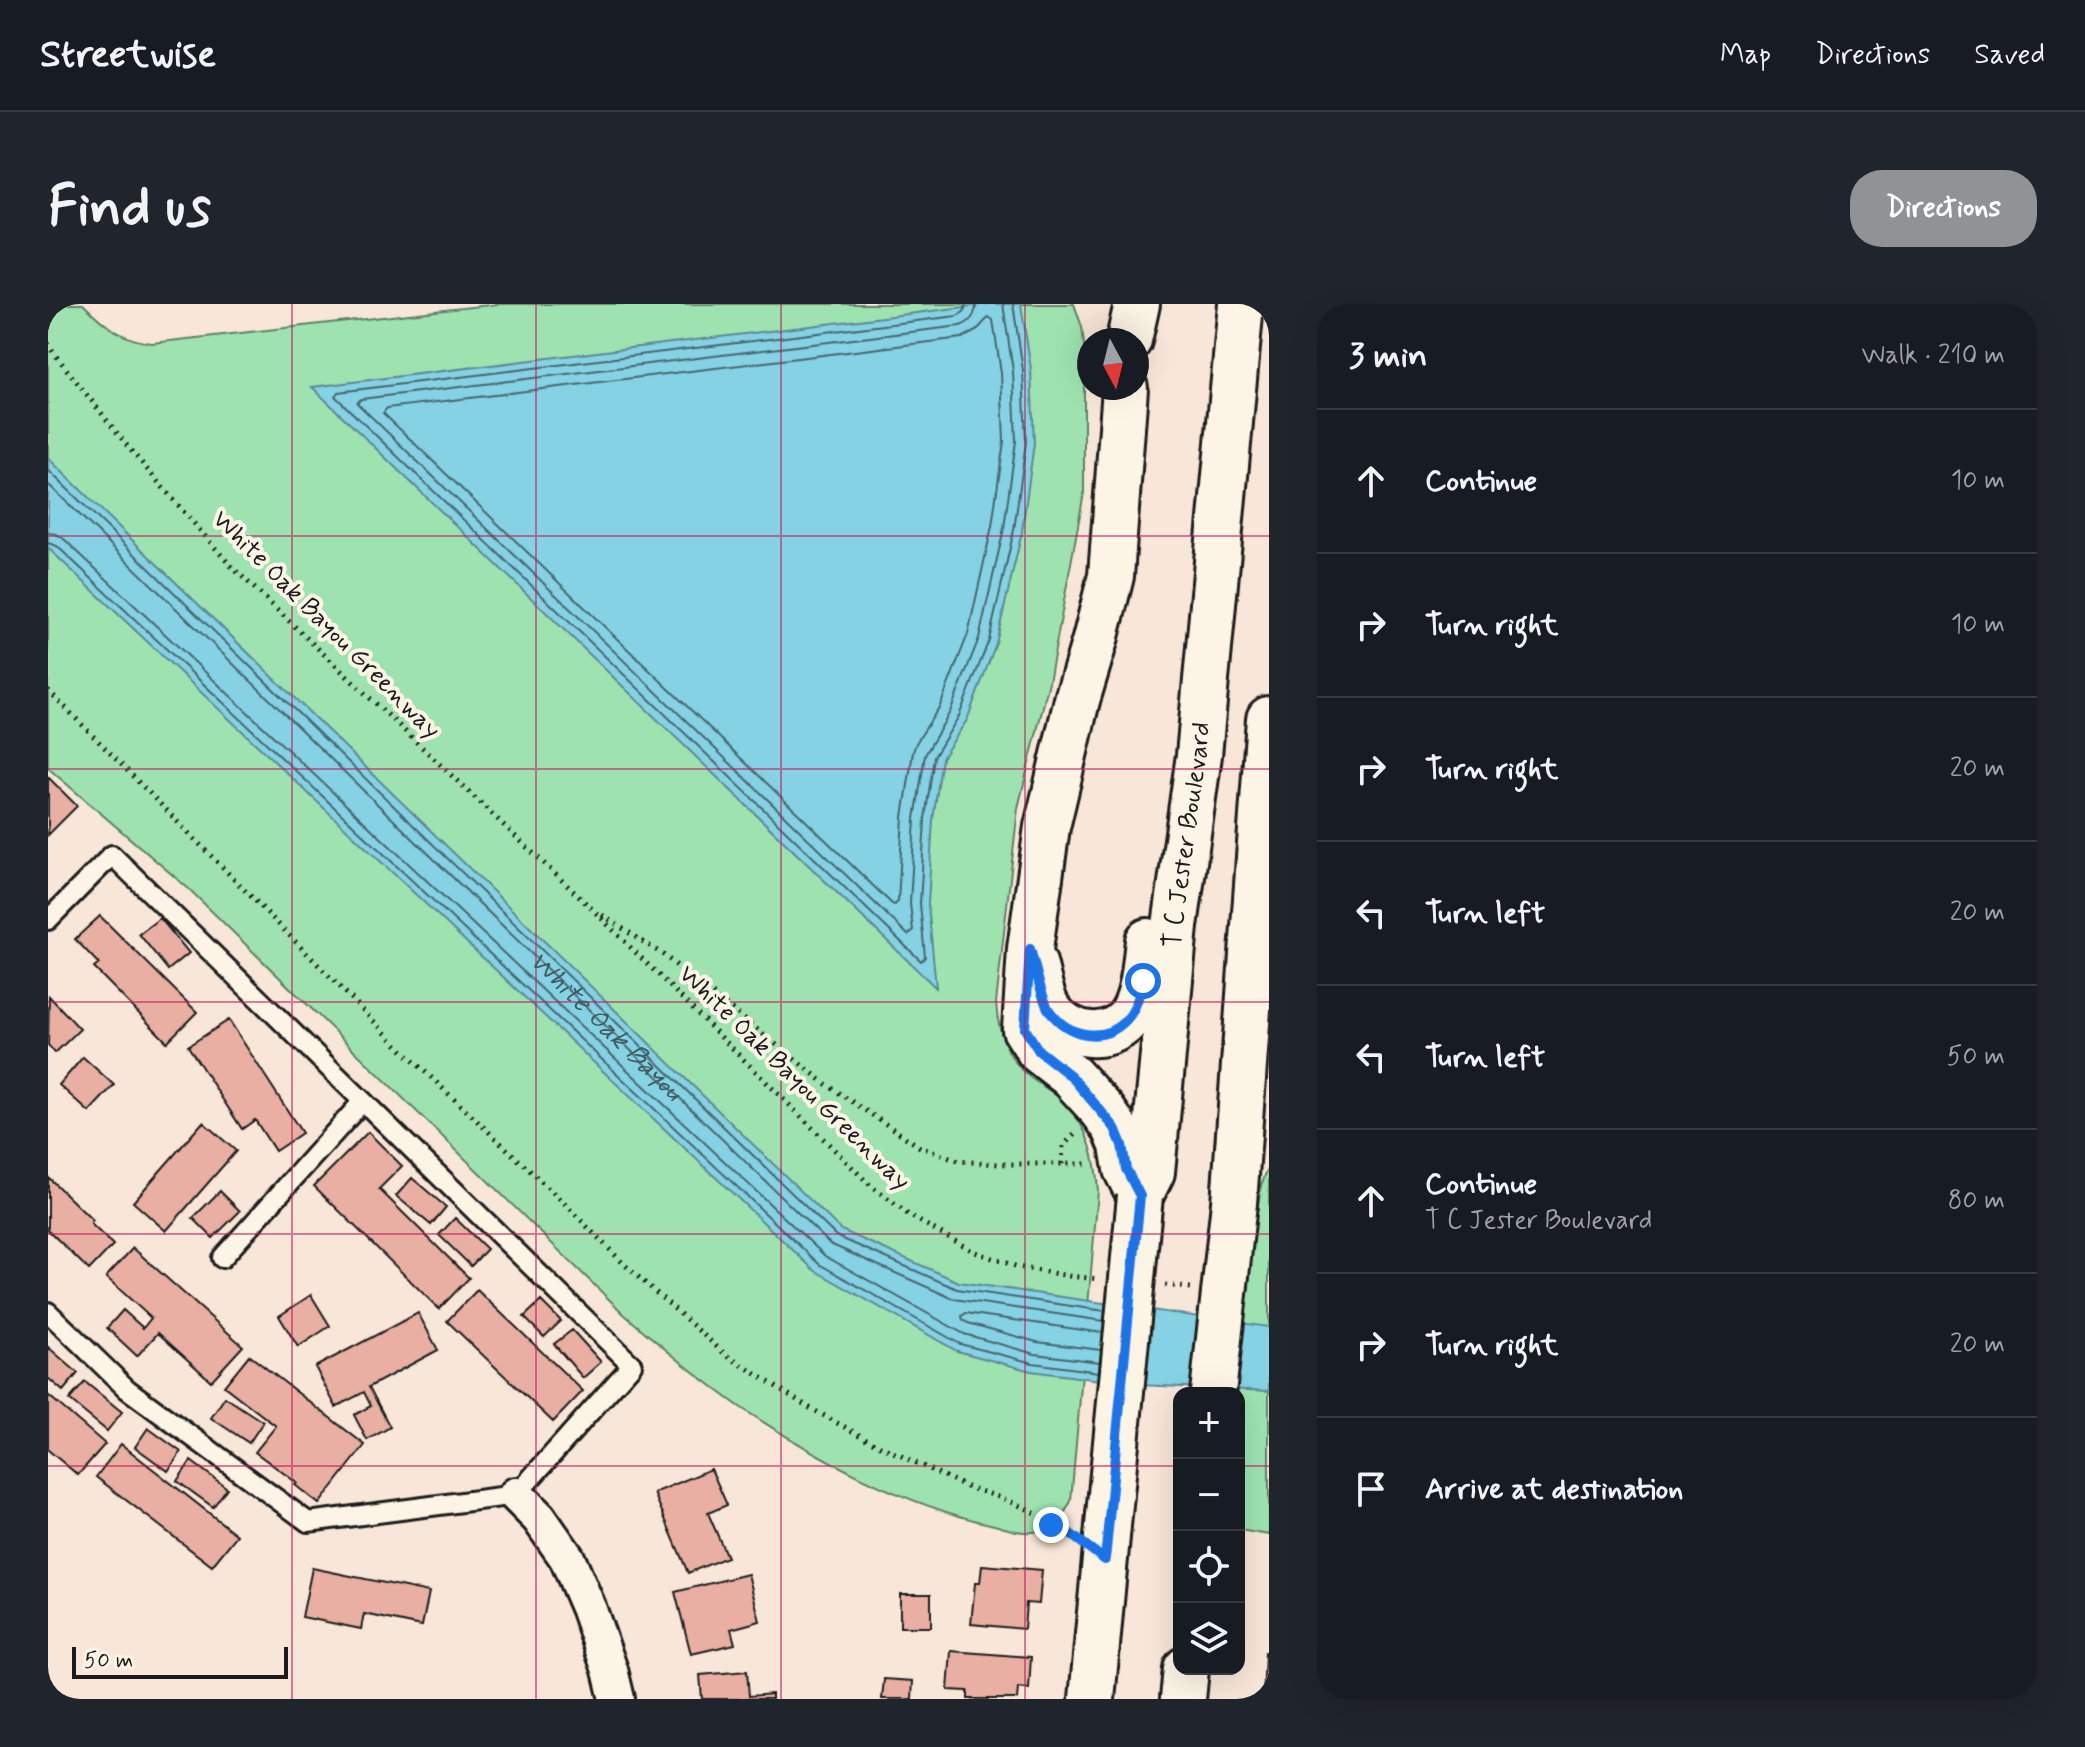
<!DOCTYPE html>
<meta charset="utf-8">
<style>
body{margin:0;font-family:Mynerve,sans-serif;background:#20242c;color:#f1f3f6}
.controls{position:absolute;right:24px;bottom:24px;display:grid;overflow:hidden;border-radius:16px;box-shadow:0 8px 32px #0002}
.controls button{width:72px;height:72px;display:grid;place-items:center;padding:0;border:0;border-bottom:2px solid #363941;background:#171b24;color:#f1f3f6;font:40px sans-serif}
.compass{position:absolute;left:1029px;top:24px;width:72px;height:72px;border-radius:50%;background:#171b24;box-shadow:0 8px 32px #0002;rotate:173deg}
.scale{position:absolute;left:24px;bottom:20px;width:216px;box-sizing:border-box;padding-left:8px;border:4px solid #1c1c1c;border-top:0;font-size:22px;line-height:28px;white-space:nowrap;color:#1c1c1c;-webkit-text-stroke:6px #fcf5e5;paint-order:stroke}
.stop{position:absolute;width:24px;height:24px;margin:-18px;border:6px solid #1a73e8;border-radius:50%;background:#fff}
.stop.end{background:#1a73e8;border-color:#fff;box-shadow:0 2px 8px #0008}
.list{margin:0;padding:0;list-style:none}
h2{display:flex;justify-content:space-between;align-items:center;height:104px;margin:0;padding:0 32px;font-size:34px}
h2 small{font-size:26px;font-weight:400;color:#9ea1a6}
.list li{display:grid;grid-template-columns:52px 1fr auto;gap:24px;align-items:center;box-sizing:border-box;height:144px;padding:0 32px;border-top:2px solid #363941}
.list b{display:block;font-size:30px;white-space:nowrap}
.list p{margin:0;font-size:26px;white-space:nowrap;color:#9ea1a6}
.list em{font-size:26px;font-style:normal;color:#9ea1a6}
.icon{flex:none;width:44px;height:44px;fill:none;stroke:currentColor;stroke-width:2;stroke-linecap:round;stroke-linejoin:round}
.map{position:relative;flex:none;width:1221px;height:1395px;overflow:hidden;border-radius:32px}
header{display:flex;align-items:center;gap:48px;box-sizing:border-box;height:112px;padding:0 40px;background:#171b24;border-bottom:2px solid #363941}
header strong{font-size:38px}
nav{display:flex;gap:44px;margin-inline-start:auto;font-size:28px}
.intro{display:flex;align-items:center;justify-content:space-between;box-sizing:border-box;height:192px;padding:0 48px}
h1{margin:0;font-size:56px}
.button{padding:20px 36px;border-radius:32px;background:#919294;color:#fff;font-size:28px;font-weight:700}
main{display:flex;gap:48px;padding:0 48px}
aside{flex:1;background:#171b24;border-radius:32px;box-shadow:0 8px 32px #0002}
.map>svg:first-child{display:block}
.green{fill:#9ee3af;stroke:#5d8066;stroke-width:2}
.water{fill:#85d2e4;stroke:#5b8994;stroke-width:2}
.lines{fill:none;stroke-linecap:round;stroke-linejoin:round}
.shore{stroke:#46656c;stroke-width:2}
.building{fill:#e8afa2;stroke:#1c1c1c;stroke-width:2}
.lane-casing{stroke:#1c1c1c;stroke-width:24}
.street-casing{stroke:#1c1c1c;stroke-width:40}
.secondary-casing{stroke:#1c1c1c;stroke-width:50}
.path{stroke:#1c1c1c;stroke-width:5;stroke-dasharray:2 6;stroke-linecap:butt}
.lane{stroke:#fcf5e5;stroke-width:18}
.street{stroke:#fcf5e5;stroke-width:34}
.secondary{stroke:#fcf5e5;stroke-width:44}
.secondary-bridge-casing{stroke:#1c1c1c;stroke-width:50;stroke-linecap:butt}
.secondary-bridge{stroke:#fcf5e5;stroke-width:44}
.route{stroke:#1a73e8;stroke-width:10}
.grid{fill:none;stroke:#c2185b;stroke-width:2;stroke-opacity:0.55}
.labels{text-anchor:middle;dominant-baseline:central;stroke-width:8;stroke-linejoin:round;paint-order:stroke}
.street-label{font-size:26px;fill:#1c1c1c;stroke:#fcf5e5}
.water-label{font-size:28px;font-style:italic;fill:#415c62;stroke:#fcf5e5}
</style>
<header>
<strong>Streetwise</strong>
<nav><a>Map</a><a>Directions</a><a>Saved</a></nav>
</header>
<div class="intro"><h1>Find us</h1><a class="button">Directions</a></div>
<main>
<div class="map">
<svg width="1221" height="1395" viewBox="0 0 1221 1395">
<rect width="100%" height="100%" fill="#f8e7d8"/>
<filter id="ink" filterUnits="userSpaceOnUse"><feTurbulence type="fractalNoise" baseFrequency=".0125" numOctaves="2"/><feDisplacementMap in="SourceGraphic" scale="16" xChannelSelector="R" yChannelSelector="G"/><feConvolveMatrix kernelMatrix="1 2 1 2 8 2 1 2 1" color-interpolation-filters="sRGB"/></filter>
<g filter="url(#ink)">
<path class="green" d="M 0,0 L 35,0 C 56,21 74,36 104,39 L 450,0 L 1026,0 L 1034,23 L 1036,40 L 1036,189 L 1001,378 L 970,504 L 948,699 C 950,728 960,757 984,775 C 996,783 1009,790 1019,801 C 1041,825 1048,855 1050,887 L 1023,1197 C 1017,1210 1008,1221 994,1226 C 979,1232 961,1225 946,1221 C 855,1201 769,1154 692,1103 C 652,1075 614,1043 577,1011 L 142,586 L 0,464 Z
M 1221,862 L 1221,1231 L 1191,1226 L 1190,1089 L 1200,967 L 1213,881 Z"/>
<path class="water" d="M 941,0 L 973,0 L 983,65 L 986,139 L 974,228 L 948,339 L 919,416 L 894,454 L 885,516 L 880,600 L 888,684 L 264,83 Z
M 0,154 L 793,926 L 911,978 L 1221,1023 L 1221,1087 L 1091,1081 L 983,1067 L 909,1047 L 766,966 L 0,244 Z"/>
<g class="lines">
<g class="shore">
<path d="M 918,0 L 916,8 L 909,12 L 290,88 L 287,92 L 873,657 L 877,653 L 872,600 L 877,515 L 886,453 L 911,412 L 941,336 L 966,226 L 978,138 L 975,66 L 965,0"/>
<path d="M 928,0 C 928,11 922,19 912,22 L 313,95 L 309,99 L 860,631 L 865,627 L 862,599 L 867,515 L 877,451 L 902,408 L 931,334 L 956,224 L 968,137 L 965,67 L 955,0"/>
<path d="M 941,13 L 945,16 L 953,69 L 956,137 L 944,222 L 920,330 L 892,402 L 868,439 L 865,448 L 855,513 L 850,597 L 847,601 L 844,600 L 335,109 L 339,104 L 914,34 L 928,27 Z"/>
<path d="M 0,166 L 788,932 L 909,985 L 1057,1007"/>
<path id="s1" d="M 0,180 L 782,940 L 906,995 L 1056,1017"/>
<path d="M 0,229 L 8,230 L 16,235 L 777,952 L 916,1030 L 987,1050 L 1052,1058"/>
<path d="M 0,239 L 9,242 L 771,960 L 912,1040 L 985,1059 L 1051,1068"/>
<path d="M 1053,1046 L 989,1038 L 920,1019 L 915,1016 L 914,1012 L 918,1009 L 1055,1029"/>
</g>
</g>
<path class="building" d="M 0,473 L 29,502 L 0,531 Z
M 52,612 L 149,708 L 119,738 L 46,664 L 51,660 L 27,635 Z
M 112,614 L 141,649 L 120,666 L 91,630 Z
M 1,692 L 32,725 L 7,749 L 0,741 Z
M 181,716 L 254,829 L 227,847 L 207,816 L 194,825 L 140,742 Z
M 35,753 L 66,781 L 41,808 L 11,781 Z
M 155,818 L 188,847 L 118,927 L 85,898 Z
M 320,828 L 354,862 L 331,885 L 421,974 L 391,1005 L 266,882 Z
M 0,873 L 45,917 L 43,920 L 65,941 L 41,966 L 0,926 Z
M 364,874 L 398,903 L 383,921 L 348,892 Z
M 172,887 L 192,907 L 165,934 L 145,914 Z
M 407,914 L 439,945 L 423,962 L 391,931 Z
M 85,944 L 195,1042 L 163,1077 L 110,1029 L 89,1052 L 59,1024 L 75,1006 L 95,1024 L 103,1014 L 58,973 Z
M 429,986 L 535,1087 L 505,1118 L 399,1017 Z
M 263,991 L 282,1022 L 250,1043 L 231,1012 Z
M 493,997 L 513,1017 L 496,1033 L 476,1013 Z
M 370,1009 L 390,1046 L 321,1083 L 342,1123 L 319,1136 L 306,1111 L 323,1102 L 316,1088 L 288,1103 L 267,1063 Z
M 524,1026 L 553,1058 L 535,1074 L 506,1040 Z
M 0,1043 L 30,1069 L 15,1087 L 0,1074 Z
M 201,1051 L 317,1141 L 271,1200 L 247,1181 L 249,1179 L 207,1148 L 228,1122 L 176,1082 Z
M 37,1078 L 74,1108 L 59,1127 L 21,1096 Z
M 0,1091 L 57,1140 L 30,1171 L 0,1146 Z
M 177,1093 L 215,1118 L 201,1139 L 163,1114 Z
M 100,1124 L 133,1148 L 120,1167 L 87,1143 Z
M 73,1140 L 189,1231 L 164,1262 L 48,1173 Z
M 143,1157 L 179,1184 L 165,1203 L 129,1177 Z
M 663,1165 L 679,1201 L 660,1209 L 679,1253 L 640,1269 L 606,1189 Z
M 934,1261 L 994,1266 L 991,1300 L 978,1299 L 976,1325 L 923,1320 L 927,1279 L 932,1279 Z
M 264,1264 L 381,1288 L 374,1322 L 316,1310 L 313,1325 L 254,1313 Z
M 700,1270 L 712,1317 L 683,1325 L 687,1340 L 643,1350 L 627,1288 Z
M 852,1290 L 883,1290 L 883,1323 L 852,1323 Z
M 903,1347 L 983,1353 L 981,1385 L 970,1384 L 969,1395 L 920,1395 L 920,1387 L 900,1386 Z
M 1217,1348 L 1221,1348 L 1221,1395 L 1215,1395 Z
M 699,1367 L 701,1392 L 724,1390 L 724,1395 L 654,1395 L 652,1371 Z
M 836,1375 L 865,1377 L 864,1395 L 834,1395 Z"/>
<g class="lines">
<defs>
<path id="lane" d="M 0,616 L 64,551 L 584,1061 L 468,1191 L 260,1218 L 79,1085 L 0,1008
M 174,954 L 315,797"/>
<path id="street" d="M 468,1191 L 491,1214 L 519,1254 L 540,1303 L 562,1366 L 569,1395"/>
<g id="secondary">
<path d="M 1081,36 L 1089,0"/>
<path d="M 1077,84 L 1063,272 L 1047,336 L 1029,396 L 999,523 L 982,645 L 977,725 L 991,747 L 1023,772 L 1055,807 L 1067,824 L 1074,841 L 1078,865 L 1092,892"/>
<path d="M 986,659 C 990,673 993,694 1001,706 C 1021,734 1064,741 1084,709 C 1096,688 1097,660 1100,637"/>
<path id="s2" d="M 1092,892 L 1104,868 L 1127,622 L 1151,451 L 1193,0"/>
<path d="M 1186,899 L 1221,415"/>
<path d="M 1044,1395 L 1061,1211"/>
<path d="M 1135,1395 L 1138,1365"/>
</g>
</defs>
<use href="#lane" class="lane-casing"/>
<use href="#street" class="street-casing"/>
<use href="#secondary" class="secondary-casing"/>
<path class="path" d="M 0,39 L 5,48 L 85,149 L 182,261 L 543,604 L 822,881 L 862,912 L 927,948 L 970,963 L 1021,972 L 1051,975
M 0,386 L 353,745 L 512,895 L 576,960 L 678,1051 L 762,1104 L 826,1139 L 919,1183 L 951,1193 L 982,1206 L 1003,1221 L 1017,1226 L 1024,1231
M 554,611 L 614,650 L 778,780 L 872,843 L 910,857 L 950,860 L 1041,860
M 1014,860 L 1015,842 L 1030,827
M 1117,981 L 1143,984"/>
<use href="#lane" class="lane"/>
<use href="#street" class="street"/>
<use href="#secondary" class="secondary"/>
<defs>
<path id="secondary-bridge" d="M 1165,1089 L 1186,899
M 1061,1211 L 1092,892"/>
</defs>
<use href="#secondary-bridge" class="secondary-bridge-casing"/>
<use href="#secondary-bridge" class="secondary-bridge"/>
</g>
</g>
<g class="lines" filter="url(#ink)">
<path class="route" d="M 1003,1221 L 1017,1226 L 1057,1256 L 1092,892 L 1078,865 L 1074,841 L 1067,824 L 1023,772 L 991,747 L 977,725 L 982,645 C 987,661 993,693 1001,706 C 1019,732 1054,740 1077,717 C 1088,707 1091,690 1095,677"/>
</g>
<path class="grid" d="M 244,0 L 244,1395M 488,0 L 488,1395M 733,0 L 733,1395M 977,0 L 977,1395M 0,232 L 1221,232M 0,465 L 1221,465M 0,698 L 1221,698M 0,930 L 1221,930M 0,1162 L 1131,1162M 1191,1162 L 1221,1162"/>
<g class="labels">
<g class="street-label">
<text transform="translate(278 321) rotate(45)">White Oak Bayou Greenway</text>
<text stroke="none"><textPath href="#s2" startOffset="366">T C Jester Boulevard</textPath></text>
<text transform="translate(746 774) rotate(44)">White Oak Bayou Greenway</text>
</g>
<g class="water-label">
<text stroke="none"><textPath href="#s1" startOffset="778">White Oak Bayou</textPath></text>
</g>
</g>
</svg>
<div class="controls">
<button>+</button>
<button>−</button>
<button><svg class="icon" aria-label="locate" viewBox="0 0 24 24"><circle cx="12" cy="12" r="6"/><path d="M12 2v4M12 18v4M2 12h4M18 12h4"/></svg></button>
<button><svg class="icon" aria-label="layers" viewBox="0 0 24 24"><path d="M12 4l9 5-9 5-9-5zM3 14l9 5 9-5"/></svg></button>
</div>
<svg class="compass" viewBox="-18 -18 36 36"><path d="M0-13l5 13h-10z" fill="#e53935"/><path d="M0 13l5-13h-10z" fill="#9ea1a6"/></svg>
<div class="scale">50 m</div>
<div class="stop" style="left:1095px;top:677px"></div>
<div class="stop end" style="left:1003px;top:1221px"></div>
</div>
<aside>
<h2>3 min<small>Walk · 210 m</small></h2>
<ul class="list">
<li><svg class="icon" aria-label="ahead" viewBox="0 0 24 24"><path d="M12 20V5M6 11l6-6 6 6"/></svg><div><b>Continue</b></div><em>10 m</em></li>
<li><svg class="icon" aria-label="right" viewBox="0 0 24 24"><path d="M7 20v-9h11M14 6l5 5-5 5"/></svg><div><b>Turn right</b></div><em>10 m</em></li>
<li><svg class="icon" aria-label="right" viewBox="0 0 24 24"><path d="M7 20v-9h11M14 6l5 5-5 5"/></svg><div><b>Turn right</b></div><em>20 m</em></li>
<li><svg class="icon" aria-label="left" viewBox="0 0 24 24"><path d="M17 20v-9H6M10 6l-5 5 5 5"/></svg><div><b>Turn left</b></div><em>20 m</em></li>
<li><svg class="icon" aria-label="left" viewBox="0 0 24 24"><path d="M17 20v-9H6M10 6l-5 5 5 5"/></svg><div><b>Turn left</b></div><em>50 m</em></li>
<li><svg class="icon" aria-label="ahead" viewBox="0 0 24 24"><path d="M12 20V5M6 11l6-6 6 6"/></svg><div><b>Continue</b><p>T C Jester Boulevard</p></div><em>80 m</em></li>
<li><svg class="icon" aria-label="right" viewBox="0 0 24 24"><path d="M7 20v-9h11M14 6l5 5-5 5"/></svg><div><b>Turn right</b></div><em>20 m</em></li>
<li><svg class="icon" aria-label="arrive" viewBox="0 0 24 24"><path d="M6 21V4h12l-3 4 3 4H6"/></svg><div><b>Arrive at destination</b></div></li>
</ul>
</aside>
</main>
